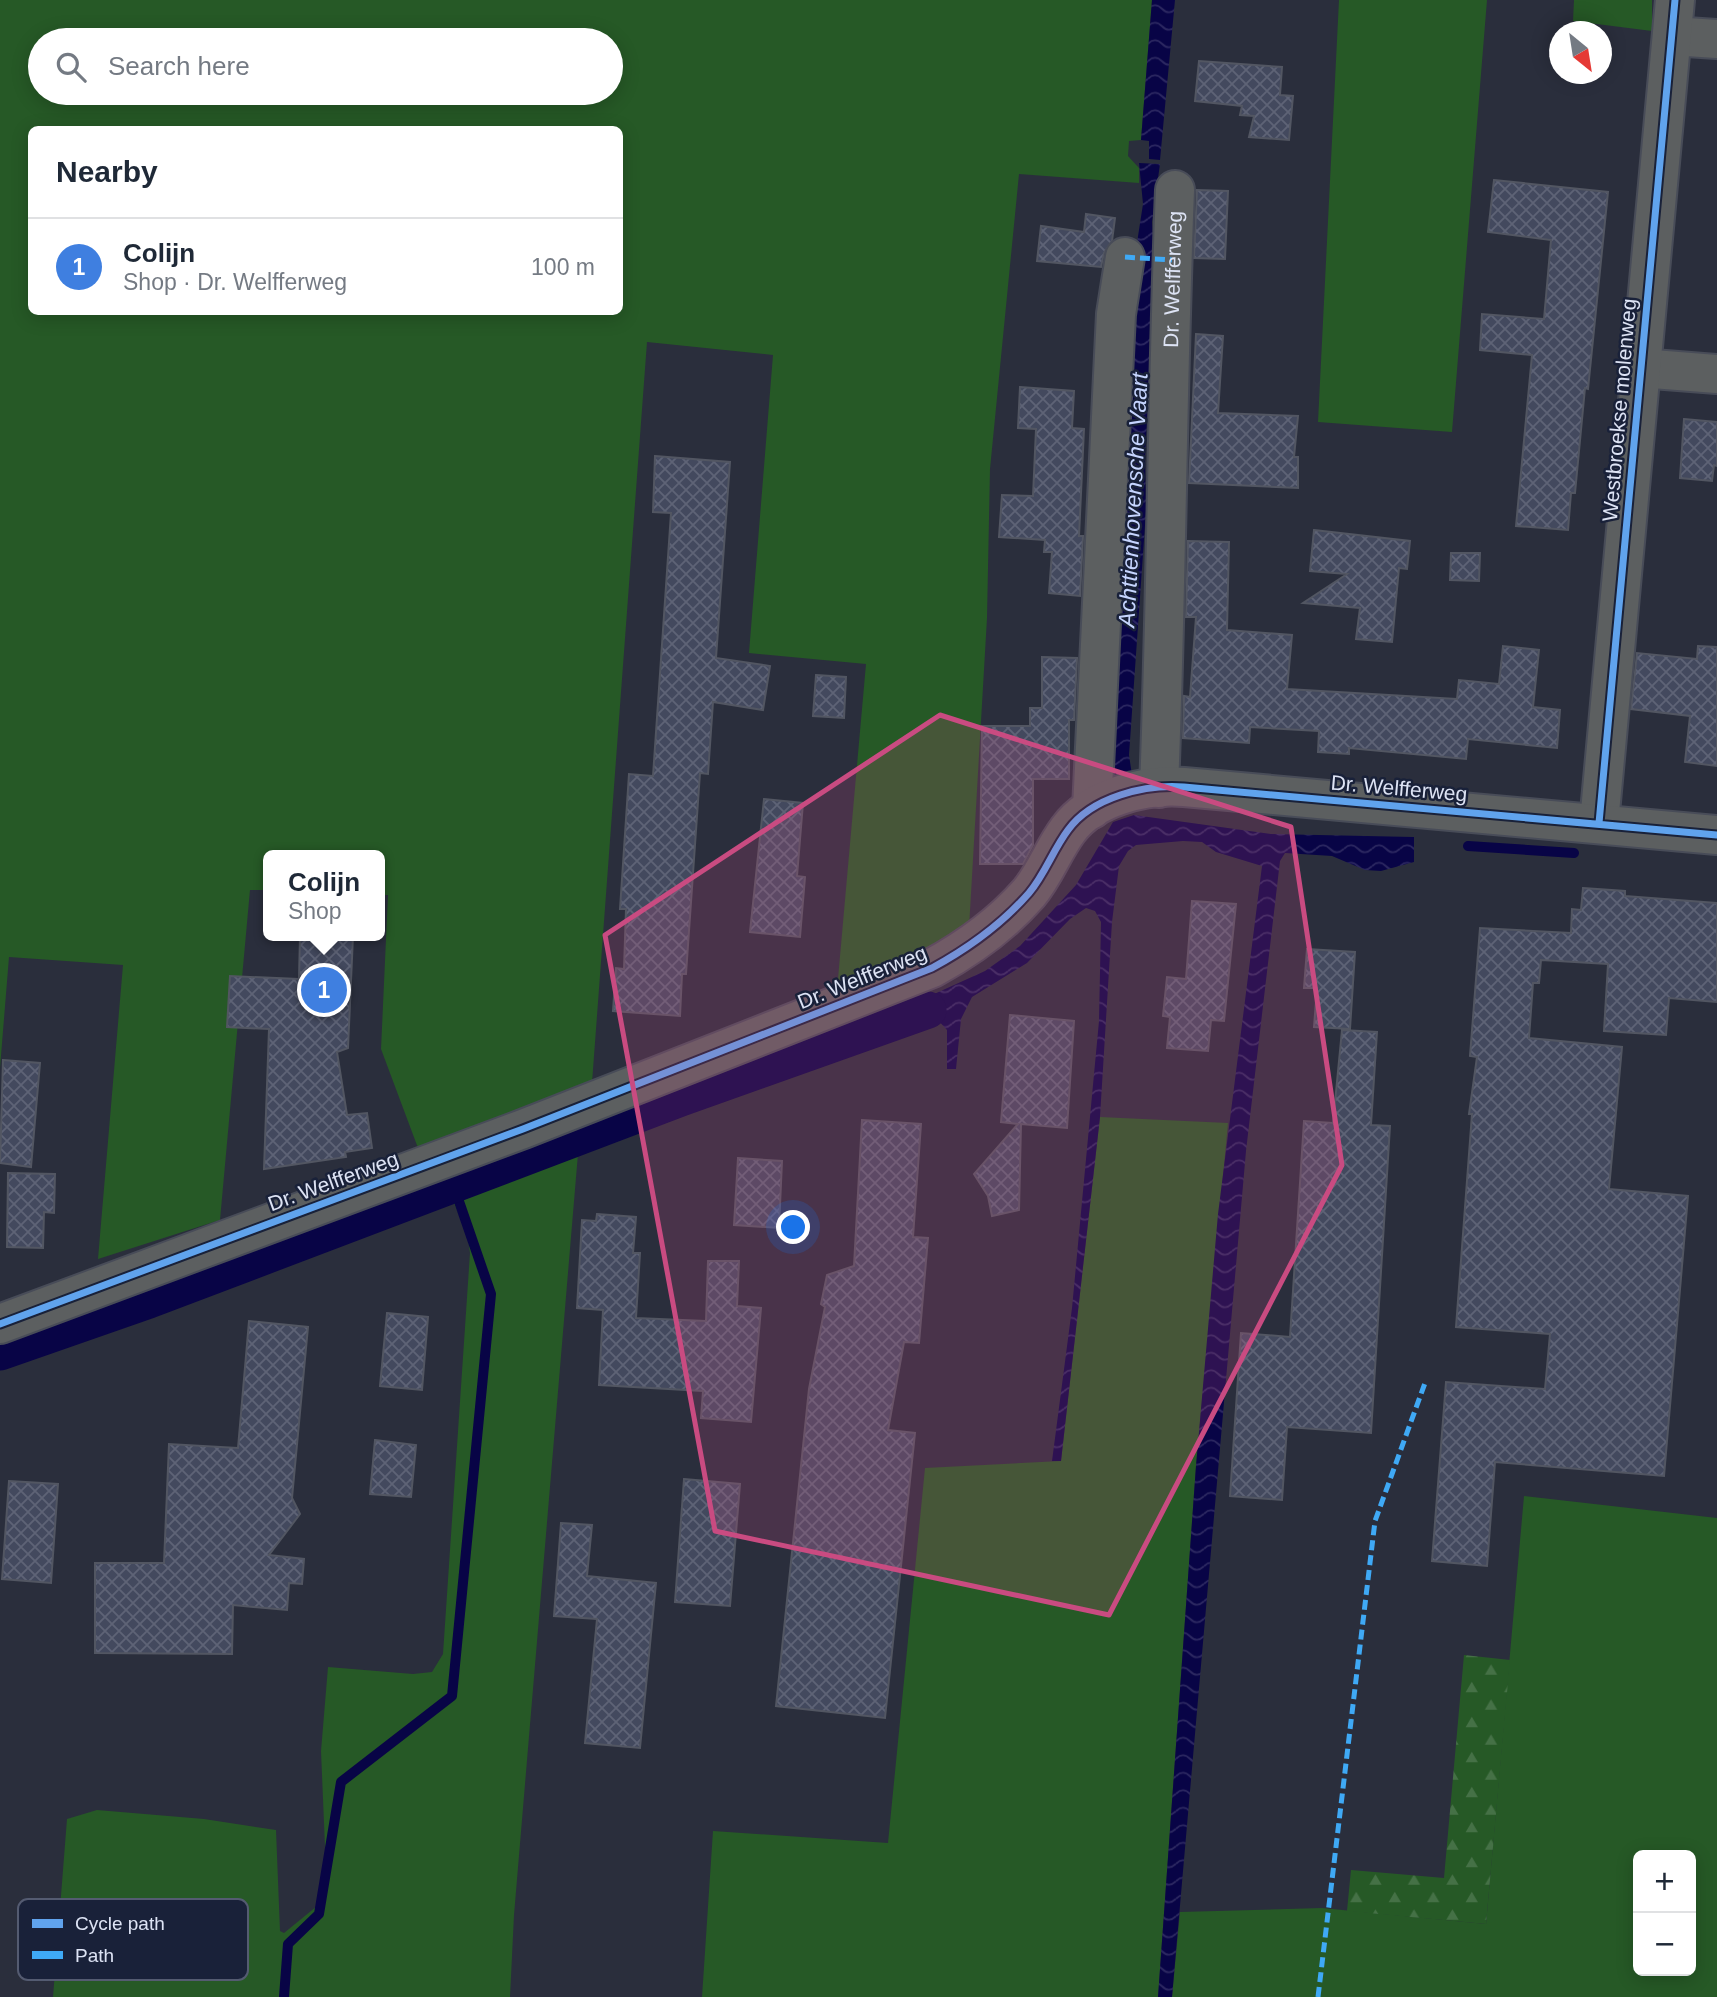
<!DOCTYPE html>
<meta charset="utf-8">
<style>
body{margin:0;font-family:Arial,sans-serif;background:#f2f2f3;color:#1f2937}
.controls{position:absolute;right:21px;bottom:21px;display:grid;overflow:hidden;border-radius:10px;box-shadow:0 4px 18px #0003}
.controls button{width:63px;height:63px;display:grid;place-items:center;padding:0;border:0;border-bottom:2px solid #e0e1e3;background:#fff;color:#1f2937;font:35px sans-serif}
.compass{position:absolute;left:1549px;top:21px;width:63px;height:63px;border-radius:50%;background:#fff;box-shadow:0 4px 18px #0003;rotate:150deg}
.you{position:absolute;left:794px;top:1228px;width:24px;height:24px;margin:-18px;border:5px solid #fff;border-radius:50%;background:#1a73e8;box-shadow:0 0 0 10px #1a73e833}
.badge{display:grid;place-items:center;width:46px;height:46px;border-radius:50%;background:#58606f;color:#fff;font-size:23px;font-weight:700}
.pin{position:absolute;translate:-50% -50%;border:4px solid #fff;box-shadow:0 2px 7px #0006}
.popup{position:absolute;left:263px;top:850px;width:122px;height:91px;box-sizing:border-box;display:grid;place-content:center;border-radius:10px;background:#fff;filter:drop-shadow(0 2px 5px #0005);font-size:23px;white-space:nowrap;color:#747a83}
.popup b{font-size:26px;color:#1f2937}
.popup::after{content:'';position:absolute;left:50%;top:100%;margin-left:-14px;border:14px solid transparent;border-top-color:#fff}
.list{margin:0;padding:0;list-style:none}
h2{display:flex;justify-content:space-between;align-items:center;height:91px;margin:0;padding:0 28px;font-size:30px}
h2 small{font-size:23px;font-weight:400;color:#747a83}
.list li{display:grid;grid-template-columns:46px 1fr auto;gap:21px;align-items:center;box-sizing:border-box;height:98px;padding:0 28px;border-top:2px solid #e0e1e3}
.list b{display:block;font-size:26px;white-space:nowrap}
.list p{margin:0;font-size:23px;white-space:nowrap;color:#747a83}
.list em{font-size:23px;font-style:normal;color:#747a83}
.icon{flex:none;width:38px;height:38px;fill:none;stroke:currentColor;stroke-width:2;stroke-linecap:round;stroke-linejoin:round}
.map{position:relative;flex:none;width:1717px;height:1997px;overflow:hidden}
.search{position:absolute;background:#fff;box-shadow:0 4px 18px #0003;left:28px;top:28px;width:595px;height:77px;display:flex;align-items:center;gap:18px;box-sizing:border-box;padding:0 24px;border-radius:38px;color:#747a83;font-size:26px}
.panel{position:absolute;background:#fff;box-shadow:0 4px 18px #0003;left:28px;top:126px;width:595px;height:189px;border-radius:10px}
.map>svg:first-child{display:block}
.grass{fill:#265926;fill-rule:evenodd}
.forest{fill:url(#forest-firs)}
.water{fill:url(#water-waves)}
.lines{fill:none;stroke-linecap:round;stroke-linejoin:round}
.stream{stroke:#080446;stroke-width:10}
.canal{stroke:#080446;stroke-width:37}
.building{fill:url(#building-cross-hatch);stroke:#525662;stroke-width:2}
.minor-casing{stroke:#484c58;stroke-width:42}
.minor{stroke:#5c5f60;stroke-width:38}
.quiet{stroke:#3fa9f5;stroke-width:5;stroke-dasharray:10 5;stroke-linecap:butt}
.cycleway-casing{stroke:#192139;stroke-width:11}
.cycleway{stroke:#60a3ed;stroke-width:7}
.marked{fill:#c94b81;fill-opacity:0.2;stroke:#c94b81;stroke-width:5;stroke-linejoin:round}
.labels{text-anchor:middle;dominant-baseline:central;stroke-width:5;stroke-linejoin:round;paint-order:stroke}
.street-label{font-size:21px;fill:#dde3f4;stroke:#192139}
.water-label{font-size:23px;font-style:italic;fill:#c6d5ff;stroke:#192139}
.key{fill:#192139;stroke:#545b71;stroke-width:2}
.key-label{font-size:19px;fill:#dde3f4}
</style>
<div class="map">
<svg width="1717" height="1997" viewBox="0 0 1717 1997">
<defs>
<pattern id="forest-firs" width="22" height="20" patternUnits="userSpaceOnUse" patternTransform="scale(1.75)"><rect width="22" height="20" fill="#265926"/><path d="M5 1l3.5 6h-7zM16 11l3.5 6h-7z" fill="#457146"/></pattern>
<pattern id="water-waves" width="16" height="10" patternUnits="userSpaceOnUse" patternTransform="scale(1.75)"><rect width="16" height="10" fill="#080446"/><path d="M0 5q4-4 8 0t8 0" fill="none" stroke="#2c2861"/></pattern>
<pattern id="building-cross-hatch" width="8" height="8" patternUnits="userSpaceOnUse" patternTransform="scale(1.75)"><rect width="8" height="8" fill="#43495e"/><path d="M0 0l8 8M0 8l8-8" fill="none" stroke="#5e6376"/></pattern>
</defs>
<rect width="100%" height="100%" fill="#2a2e3c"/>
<path class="grass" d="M 0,0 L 1152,0 L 1141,140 L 1129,141 L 1128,156 L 1139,168 L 1139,183 L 1019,174 L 990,469 L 987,618 L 969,928 L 837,990 L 866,664 L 749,653 L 773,355 L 647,342 L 592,1083 L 418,1148 L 381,1049 L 388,895 L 380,895 L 380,855 L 268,855 L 268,890 L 250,890 L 220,1220 L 98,1259 L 123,965 L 9,957 L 0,1068 ZM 40,40 L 611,40 L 611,93 L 40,93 ZM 32,130 L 620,130 L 620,312 L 32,312 Z
M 1339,0 L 1487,0 L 1452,432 L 1318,422 Z
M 1574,0 L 1652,0 L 1652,31 L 1573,21 Z
M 1100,1117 L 1228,1123 L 1196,1466 L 1158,1997 L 702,1997 L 713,1831 L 888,1843 L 925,1468 L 1061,1461 Z
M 580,1130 L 514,1915 L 510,1997 L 53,1997 L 67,1819 L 97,1810 L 204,1819 L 276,1830 L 280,1931 L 284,1933 L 322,1902 L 326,1871 L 321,1751 L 328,1667 L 413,1674 L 432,1672 L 443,1654 L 470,1253 L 467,1233 L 444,1181 Z
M 1524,1496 L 1717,1518 L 1717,1997 L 1172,1997 L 1180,1912 L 1322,1908 L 1486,1924 ZM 1638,1855 L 1691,1855 L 1691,1971 L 1638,1971 Z"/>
<path class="forest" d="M 1464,1655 L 1510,1660 L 1486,1924 L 1347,1911 L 1351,1870 L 1444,1878 Z"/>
<path class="water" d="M 1152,0 L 1175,0 L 1160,160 L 1149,159 L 1149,141 L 1141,140 Z
M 1139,163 L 1160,164 L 1152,222 L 1155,263 L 1145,458 L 1146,511 L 1129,755 L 1132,775 L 1110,774 L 1134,262 L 1143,204 Z
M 1134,815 L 1271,834 L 1414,837 L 1414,862 L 1381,871 L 1365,870 L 1332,856 L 1285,853 L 1280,861 L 1246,1151 L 1172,1997 L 1158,1997 L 1196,1466 L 1218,1214 L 1262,866 L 1216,852 L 1202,842 L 1183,841 L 1136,845 L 1128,851 L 1119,866 L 1112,922 L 1100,1117 L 1061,1461 L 1052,1461 L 1072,1308 L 1099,1021 L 1101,922 L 1095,911 L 1086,908 L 1070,919 L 1027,963 L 972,997 L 961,1019 L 956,1069 L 947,1069 L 947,1030 L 936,1018 L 881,1037 L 881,1018 L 985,971 L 1020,946 L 1076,885 L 1113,822 Z"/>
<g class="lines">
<path class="stream" d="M 1468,846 L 1574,853
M 284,1997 L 288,1944 L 319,1914 L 341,1782 L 452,1696 L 491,1294 L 453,1184"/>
<path class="canal" d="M 0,1352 L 149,1300 L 681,1098 L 928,1010"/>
</g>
<path class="building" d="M 1199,61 L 1282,67 L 1280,95 L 1293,96 L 1289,140 L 1249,137 L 1254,116 L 1240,115 L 1242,106 L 1195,101 Z
M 1494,180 L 1608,192 L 1588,389 L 1585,388 L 1575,493 L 1571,493 L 1568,530 L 1516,526 L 1532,355 L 1480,350 L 1482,314 L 1544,319 L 1551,240 L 1488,232 Z
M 1197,190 L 1228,191 L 1225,259 L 1194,258 Z
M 1086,214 L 1115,218 L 1112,241 L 1104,253 L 1101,267 L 1037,261 L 1041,226 L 1084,232 Z
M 1196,334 L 1223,336 L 1218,413 L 1298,416 L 1294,457 L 1298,457 L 1298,488 L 1189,483 Z
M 1020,387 L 1074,391 L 1072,428 L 1084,429 L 1079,536 L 1083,536 L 1080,596 L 1049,593 L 1052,552 L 1044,552 L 1045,540 L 999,537 L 1002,495 L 1033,496 L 1036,429 L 1018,428 Z
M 1684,419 L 1717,422 L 1717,466 L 1714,465 L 1712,481 L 1680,478 Z
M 655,456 L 730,462 L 716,658 L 770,666 L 763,710 L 713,702 L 708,774 L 700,773 L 686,974 L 682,974 L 680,1016 L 613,1011 L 616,968 L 624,969 L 626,909 L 620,909 L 629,774 L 653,776 L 671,513 L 653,512 Z
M 1314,530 L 1410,541 L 1407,569 L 1399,568 L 1392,642 L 1356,639 L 1360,608 L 1303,603 L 1347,574 L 1310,571 Z
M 1188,541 L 1229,542 L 1227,630 L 1292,635 L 1287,689 L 1457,699 L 1459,680 L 1499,684 L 1503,646 L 1539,650 L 1533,707 L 1560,710 L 1557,748 L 1468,739 L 1466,759 L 1349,748 L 1349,754 L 1318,752 L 1319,731 L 1250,727 L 1249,743 L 1183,738 L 1184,696 L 1190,697 L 1196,617 L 1186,617 Z
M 1451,553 L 1480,553 L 1479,581 L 1450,580 Z
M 1698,646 L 1717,647 L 1717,766 L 1685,762 L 1690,716 L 1631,709 L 1637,653 L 1697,659 Z
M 1042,657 L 1077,658 L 1074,720 L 1069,720 L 1069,779 L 1033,779 L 1033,845 L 1023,864 L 980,864 L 982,726 L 1030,726 L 1030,708 L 1042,708 Z
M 816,675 L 846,677 L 844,718 L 813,716 Z
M 764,799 L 803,803 L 797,876 L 805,877 L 800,937 L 750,932 Z
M 1583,888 L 1625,891 L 1625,896 L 1717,903 L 1717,1002 L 1669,998 L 1666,1035 L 1604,1031 L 1608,964 L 1541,960 L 1539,983 L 1533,983 L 1529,1038 L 1622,1047 L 1609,1189 L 1688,1196 L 1664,1476 L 1495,1462 L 1487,1566 L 1432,1561 L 1446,1382 L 1545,1389 L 1550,1334 L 1456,1327 L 1472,1114 L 1469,1114 L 1477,1057 L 1470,1056 L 1480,928 L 1571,933 L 1572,909 L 1581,910 Z
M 1192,901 L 1236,904 L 1224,1021 L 1211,1020 L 1208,1051 L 1167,1048 L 1170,1017 L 1163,1016 L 1167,977 L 1186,979 Z
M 300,936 L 353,936 L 348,1048 L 337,1052 L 347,1115 L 367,1113 L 372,1148 L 345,1152 L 346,1157 L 264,1169 L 269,1029 L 227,1027 L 230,976 L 299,979 Z
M 1307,949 L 1355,952 L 1350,1029 L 1314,1027 L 1317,988 L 1304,988 Z
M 1010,1015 L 1074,1021 L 1067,1128 L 1021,1124 L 1019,1210 L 992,1216 L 988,1196 L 974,1174 L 1018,1124 L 1001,1122 Z
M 1342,1030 L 1377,1032 L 1371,1125 L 1390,1126 L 1371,1433 L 1287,1427 L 1282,1500 L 1230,1496 L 1241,1333 L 1290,1337 L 1304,1121 L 1333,1123 Z
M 3,1060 L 40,1063 L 31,1167 L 0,1163 Z
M 862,1120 L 921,1124 L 913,1237 L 928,1238 L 919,1343 L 904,1342 L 888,1430 L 915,1433 L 885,1718 L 776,1706 L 809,1389 L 825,1307 L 821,1304 L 827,1275 L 854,1266 Z
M 738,1158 L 782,1161 L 779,1228 L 734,1225 Z
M 8,1173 L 55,1174 L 54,1213 L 44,1212 L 43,1248 L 7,1247 Z
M 597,1214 L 636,1217 L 633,1253 L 640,1253 L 636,1318 L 706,1321 L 708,1261 L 739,1261 L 737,1306 L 761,1308 L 751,1422 L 701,1418 L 703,1391 L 599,1385 L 603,1310 L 577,1308 L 582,1220 L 596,1221 Z
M 387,1313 L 428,1317 L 422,1390 L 380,1386 Z
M 249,1321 L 308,1327 L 292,1498 L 300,1514 L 269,1555 L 304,1559 L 302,1584 L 289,1583 L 287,1610 L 233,1605 L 232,1654 L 95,1653 L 95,1563 L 164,1563 L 169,1444 L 238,1448 Z
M 375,1440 L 416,1445 L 411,1497 L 370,1494 Z
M 684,1479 L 740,1484 L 730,1606 L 675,1602 Z
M 9,1481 L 58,1484 L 51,1583 L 2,1579 Z
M 561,1523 L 592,1525 L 587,1576 L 656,1583 L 640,1748 L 585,1743 L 597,1619 L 554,1616 Z"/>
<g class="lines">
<defs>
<g id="minor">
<path d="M 1672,36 L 1717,39"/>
<path d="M 1640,368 L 1717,374"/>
<path id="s1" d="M 1159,788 C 1167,588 1167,389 1175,190"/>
<path d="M 1092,809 L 1116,314 L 1125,257"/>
<path d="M 1599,823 L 1675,0"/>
<path d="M 0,1324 L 523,1129 L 932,968 C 969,948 1001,925 1029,893 C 1045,874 1053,850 1068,830 C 1092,797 1145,784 1184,787 L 1717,835"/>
</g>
</defs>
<use href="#minor" class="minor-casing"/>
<use href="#minor" class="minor"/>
<path class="quiet" d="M 1125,257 L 1172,260
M 1318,1997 L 1375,1521 L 1425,1383"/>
<defs>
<path id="cycleway" d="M 1599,823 L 1675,0
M 0,1324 L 523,1129 L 932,968 C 969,948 1001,925 1029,893 C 1045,874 1053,850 1068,830 C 1092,797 1145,784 1184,787 L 1717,835"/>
</defs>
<use href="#cycleway" class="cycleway-casing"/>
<use href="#cycleway" class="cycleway"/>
</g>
<path class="marked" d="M 940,715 L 1291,827 L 1342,1165 L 1109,1615 L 715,1531 L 605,935 Z"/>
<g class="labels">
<g class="street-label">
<text stroke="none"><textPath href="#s1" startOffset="509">Dr. Welfferweg</textPath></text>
<text transform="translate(1619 410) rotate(-85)">Westbroekse molenweg</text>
<text transform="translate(1399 788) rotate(5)">Dr. Welfferweg</text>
<text transform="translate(862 977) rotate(-22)">Dr. Welfferweg</text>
<text transform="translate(333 1181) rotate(-20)">Dr. Welfferweg</text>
</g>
<g class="water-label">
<text transform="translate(1133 500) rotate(-87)">Achttienhovensche Vaart</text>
</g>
</g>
<rect x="18" y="1899" width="230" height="81" rx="10" class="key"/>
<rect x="32" y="1919" width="31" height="9" fill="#60a3ed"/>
<rect x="32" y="1951" width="31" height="8" fill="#3fa9f5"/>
<g class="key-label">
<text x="75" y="1930">Cycle path</text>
<text x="75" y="1962">Path</text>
</g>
</svg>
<div class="controls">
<button>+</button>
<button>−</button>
</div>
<svg class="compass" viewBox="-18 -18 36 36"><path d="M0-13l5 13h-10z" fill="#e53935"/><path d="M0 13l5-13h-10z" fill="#747a83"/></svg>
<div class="you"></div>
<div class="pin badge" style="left:324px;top:990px;background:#3f7fe0">1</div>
<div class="popup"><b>Colijn</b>Shop</div>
<div class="search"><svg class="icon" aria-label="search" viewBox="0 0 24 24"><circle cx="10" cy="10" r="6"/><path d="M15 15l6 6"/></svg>Search here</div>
<section class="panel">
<h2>Nearby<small></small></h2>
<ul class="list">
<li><span class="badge" style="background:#3f7fe0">1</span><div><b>Colijn</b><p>Shop · Dr. Welfferweg</p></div><em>100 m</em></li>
</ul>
</section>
</div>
